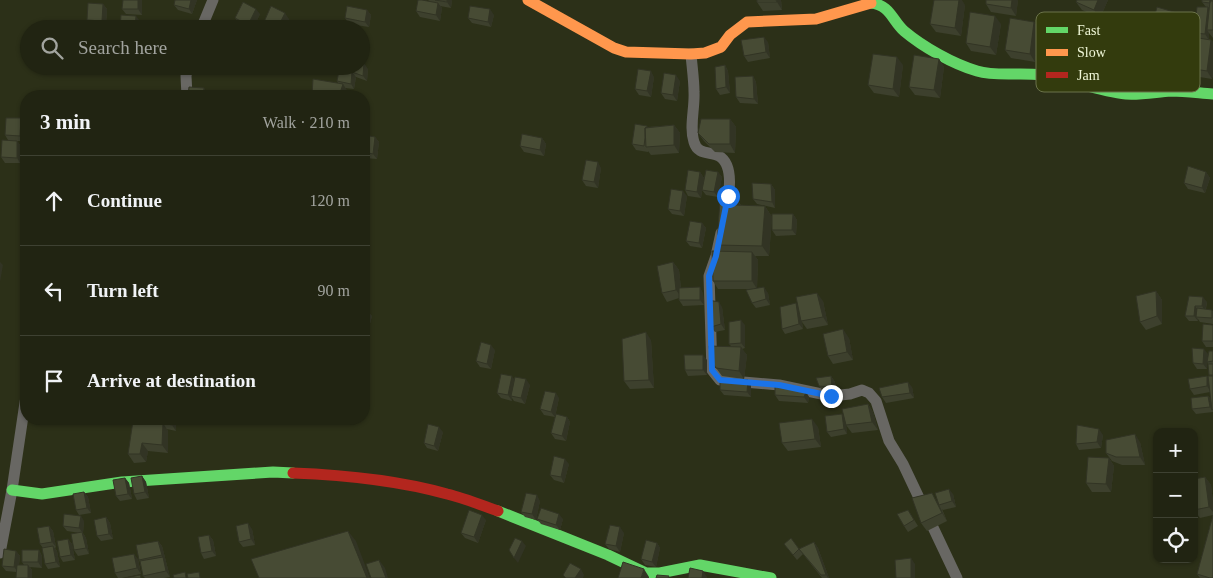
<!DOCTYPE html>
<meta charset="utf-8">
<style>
body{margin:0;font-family:"Times New Roman",serif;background:#2d3020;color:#f1f3f6}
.controls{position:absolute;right:15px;bottom:15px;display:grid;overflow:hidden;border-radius:10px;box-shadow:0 1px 4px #0004}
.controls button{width:45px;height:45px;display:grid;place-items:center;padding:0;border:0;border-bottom:1px solid #3e4132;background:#212412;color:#f1f3f6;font:25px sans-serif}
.stop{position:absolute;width:15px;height:15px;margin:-11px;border:4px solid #1a73e8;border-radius:50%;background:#fff}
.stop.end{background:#1a73e8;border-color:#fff;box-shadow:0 1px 5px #0008}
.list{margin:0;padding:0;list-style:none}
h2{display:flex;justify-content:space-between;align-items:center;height:65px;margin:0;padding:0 20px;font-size:21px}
h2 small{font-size:16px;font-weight:400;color:#a2a49f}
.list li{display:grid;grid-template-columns:32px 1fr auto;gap:15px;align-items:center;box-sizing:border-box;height:90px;padding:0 20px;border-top:1px solid #3e4132}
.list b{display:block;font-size:19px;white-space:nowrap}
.list em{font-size:16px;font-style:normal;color:#a2a49f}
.icon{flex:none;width:28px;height:28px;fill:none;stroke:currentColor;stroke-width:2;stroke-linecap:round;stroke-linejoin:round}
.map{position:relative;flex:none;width:1213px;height:578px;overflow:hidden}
.search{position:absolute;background:#212412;box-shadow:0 1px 4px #0004;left:20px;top:20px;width:350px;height:55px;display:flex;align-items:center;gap:12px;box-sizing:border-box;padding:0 18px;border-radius:28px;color:#a2a49f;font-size:19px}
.panel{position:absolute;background:#212412;box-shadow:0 1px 4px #0004;left:20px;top:90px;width:350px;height:335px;border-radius:20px}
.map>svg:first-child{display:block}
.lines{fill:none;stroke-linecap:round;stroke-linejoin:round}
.street{stroke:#686763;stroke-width:11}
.fast{stroke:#63d668;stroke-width:11}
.slow{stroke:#ff974d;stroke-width:11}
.jam{stroke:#b3261e;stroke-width:11}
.wall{fill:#3d402d}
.shaded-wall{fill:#323424}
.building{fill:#474b34;stroke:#323424}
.route{stroke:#1a73e8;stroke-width:6}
.key{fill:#333b0d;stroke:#6b734a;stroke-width:1}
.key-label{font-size:14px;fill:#eff6d7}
</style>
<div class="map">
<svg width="1213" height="578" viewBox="0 0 1213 578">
<rect width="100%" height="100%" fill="#2c3018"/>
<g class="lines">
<path class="street" d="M 201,29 L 213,0
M 691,54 C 692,67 694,80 694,92 C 695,108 689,127 694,142 C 698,156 711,151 719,156 C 736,166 728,200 725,214
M 187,96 L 186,76 L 188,66
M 721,233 L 716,256 L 709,276 L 712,370 L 720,380 L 779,385 L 831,396 L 850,394 L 862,390 L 869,393 L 876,401 L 889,441 L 903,464 L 957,578
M 0,553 L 12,490 L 26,396"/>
<path class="fast" d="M 871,3 C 890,5 892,20 904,31 C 923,47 953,64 977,71 C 997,77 1020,72 1041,75 C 1070,79 1097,91 1126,94 C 1141,95 1156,92 1171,91 C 1185,91 1199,93 1213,94
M 12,490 L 42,494 L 122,482 L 273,472 L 293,473
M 498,511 L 608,555 L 646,573 L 660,573 L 700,565 L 771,578"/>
<path class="slow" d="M 528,0 L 614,48 L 626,52 L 691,54 L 705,53 L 721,47 L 730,35 L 747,22 L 816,19 L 871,3"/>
<path class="jam" d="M 293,473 C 345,475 397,480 447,494 C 464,498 481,505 498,511"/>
</g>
<path class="wall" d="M 142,0 L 142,15 L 126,14 L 122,9 Z
M 175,0 L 197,0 L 192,14 L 178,10 L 174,5 Z
M 428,0 L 452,0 L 451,8 L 440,6 L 442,8 L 440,21 L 420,17 L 416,11 L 429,1 Z
M 757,0 L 781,0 L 782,10 L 763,11 L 757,2 Z
M 986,0 L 1018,0 L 1016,16 L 991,12 L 986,4 Z
M 1108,0 L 1100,18 L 1082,10 L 1076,2 Z
M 1213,0 L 1213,38 L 1209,33 L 1209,39 L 1213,42 L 1213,74 L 1212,79 L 1187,75 L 1184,70 L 1183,71 L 1172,70 L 1168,64 L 1182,43 L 1185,46 L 1186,36 L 1184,42 L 1157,34 L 1152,26 L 1184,15 L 1190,23 L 1186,36 L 1197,37 L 1194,33 L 1206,7 L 1202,2 Z
M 103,4 L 107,9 L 106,26 L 91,26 L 87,20 Z
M 965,5 L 961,36 L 936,32 L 930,24 Z
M 367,10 L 371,15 L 369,27 L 349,24 L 345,18 Z
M 260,14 L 253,29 L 249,29 L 239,23 L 235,18 Z
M 494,15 L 491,27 L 472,23 L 468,18 Z
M 289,19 L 284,29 L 269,29 L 267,28 L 264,22 Z
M 1034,22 L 1040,30 L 1035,62 L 1011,58 L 1005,50 Z
M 1001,24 L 996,55 L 971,51 L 966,43 Z
M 1080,36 L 1085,44 L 1080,75 L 1056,72 L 1050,64 Z
M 768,42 L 770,58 L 748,62 L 744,56 Z
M 1122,50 L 1127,58 L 1123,90 L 1098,86 L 1092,78 Z
M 939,59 L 944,67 L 940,98 L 915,95 L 909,87 Z
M 725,65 L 728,71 L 730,93 L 720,95 L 716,89 Z
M 903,65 L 899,97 L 874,93 L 868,85 Z
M 83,66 L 100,66 L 100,70 L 85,69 Z
M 289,66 L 309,66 L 309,74 L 292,71 Z
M 340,66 L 368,69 L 367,81 L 356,77 L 354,89 L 345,88 L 348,92 L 347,96 L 313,96 L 312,95 L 338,83 L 337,81 Z
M 753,76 L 756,82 L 758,104 L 740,103 L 736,97 Z
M 654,77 L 651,97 L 639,95 L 635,89 Z
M 680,81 L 677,101 L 665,99 L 661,93 Z
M 21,118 L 25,124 L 24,141 L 17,141 L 21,146 L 20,163 L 5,163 L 1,157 L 8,140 L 5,135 Z
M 730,119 L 736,127 L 735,153 L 715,152 L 704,141 L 698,133 Z
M 674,125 L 680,133 L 679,153 L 651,155 L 648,151 L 648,152 L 636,150 L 632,144 L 648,127 Z
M 364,135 L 375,137 L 379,142 L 377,159 L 365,158 L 369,162 L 366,186 L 364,185 Z
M 542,138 L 546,144 L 544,156 L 524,152 L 520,146 Z
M 601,168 L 598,188 L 586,186 L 582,180 Z
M 700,172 L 704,178 L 701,198 L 688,196 L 685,190 Z
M 718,172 L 722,177 L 718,197 L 706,195 L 702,190 Z
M 1206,172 L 1210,178 L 1205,193 L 1188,189 L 1184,183 Z
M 771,184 L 775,190 L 775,208 L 757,204 L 753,199 Z
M 687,196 L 684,216 L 672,214 L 668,209 Z
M 736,199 L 741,205 L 765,206 L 772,217 L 769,256 L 755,256 L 758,260 L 757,289 L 768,293 L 770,305 L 756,308 L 752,303 L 752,289 L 718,289 L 713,281 L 721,252 L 717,245 Z
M 793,214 L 797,220 L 796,235 L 776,236 L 772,230 Z
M 702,223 L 706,228 L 702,248 L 690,246 L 686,241 Z
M 673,262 L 679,270 L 681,288 L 703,293 L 704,305 L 683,306 L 679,300 L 679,298 L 667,302 L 662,293 Z
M 1156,291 L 1162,300 L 1162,324 L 1146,330 L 1140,322 Z
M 1189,296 L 1207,302 L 1206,309 L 1213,311 L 1213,324 L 1200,322 L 1198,319 L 1198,321 L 1189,321 L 1185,316 Z
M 823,301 L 828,325 L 807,329 L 802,322 L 803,329 L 785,334 L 782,329 L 798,306 Z
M 722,307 L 725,330 L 715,332 L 711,327 Z
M 364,310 L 372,316 L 367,335 L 364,334 Z
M 745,325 L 745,348 L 742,349 L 747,355 L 744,379 L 722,376 L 711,361 L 731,346 L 729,344 Z
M 1213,325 L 1213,347 L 1206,347 L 1202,341 Z
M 849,338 L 853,360 L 833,364 L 828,356 Z
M 651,340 L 654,388 L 630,389 L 624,381 Z
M 495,350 L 491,369 L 480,367 L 476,361 Z
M 1213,351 L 1213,412 L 1196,414 L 1192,409 L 1208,396 L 1211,399 L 1210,392 L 1194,395 L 1190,389 L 1207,376 L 1209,379 L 1210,376 L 1209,375 L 1208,364 L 1207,362 L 1207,369 L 1197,369 L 1193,363 L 1208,354 L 1207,359 Z
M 707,360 L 707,375 L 688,376 L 685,370 Z
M 831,376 L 835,382 L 836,392 L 823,391 L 819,386 Z
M 514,379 L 530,385 L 525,404 L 514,401 L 512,398 L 512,401 L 501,398 L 497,393 Z
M 748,380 L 751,385 L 751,397 L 724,395 L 720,390 Z
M 912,387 L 914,398 L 886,403 L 882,397 Z
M 806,392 L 809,397 L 808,403 L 779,401 L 775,395 Z
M 559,398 L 555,417 L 544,415 L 540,409 Z
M 868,404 L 873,412 L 878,430 L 852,433 L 846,425 L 847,434 L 831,437 L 827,432 L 842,414 L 844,418 Z
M 567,417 L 570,422 L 566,441 L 555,439 L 551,433 Z
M 176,419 L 176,431 L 167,429 L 168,431 L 168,453 L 148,451 L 146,462 L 134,463 L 128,454 L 162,423 Z
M 818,427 L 821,447 L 788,451 L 782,443 Z
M 443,432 L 438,451 L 427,448 L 424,443 Z
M 1103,435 L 1101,448 L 1079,450 L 1076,444 Z
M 1140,442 L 1145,465 L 1122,465 L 1112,461 L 1106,453 Z
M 1109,458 L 1114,466 L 1111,492 L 1092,492 L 1086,483 Z
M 569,464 L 564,483 L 554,480 L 550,475 Z
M 142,476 L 146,482 L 149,498 L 137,500 L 134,494 Z
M 1205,477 L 1211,485 L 1213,502 L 1213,578 L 1200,578 L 1197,574 L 1213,515 L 1200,518 L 1194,510 Z
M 125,478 L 129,483 L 132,499 L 120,501 L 116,496 Z
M 84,492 L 88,497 L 91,513 L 79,515 L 76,510 Z
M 953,494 L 956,507 L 943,510 L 942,509 L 947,521 L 927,531 L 921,523 L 938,501 Z
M 540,501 L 536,520 L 525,517 L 521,512 Z
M 908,510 L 918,526 L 908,532 L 904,526 Z
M 106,517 L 110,523 L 113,539 L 101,541 L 97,536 Z
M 537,519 L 563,519 L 560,530 L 541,524 Z
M 486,520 L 478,543 L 465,538 L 461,533 Z
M 84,521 L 83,533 L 86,538 L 89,554 L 78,556 L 74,550 L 80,533 L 67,531 L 63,526 Z
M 49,526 L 53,531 L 56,547 L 55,548 L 57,551 L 60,567 L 48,569 L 45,564 L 43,548 L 40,544 Z
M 252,529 L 255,545 L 243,547 L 239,542 Z
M 624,533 L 620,552 L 609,549 L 605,544 Z
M 209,535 L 213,540 L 216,556 L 204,559 L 201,553 Z
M 68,539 L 72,544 L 75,560 L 63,562 L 60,557 Z
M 158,541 L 162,546 L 170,577 L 164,578 L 145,578 L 143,576 L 140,562 L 139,560 Z
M 814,542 L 818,548 L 829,578 L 822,578 L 803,554 L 797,560 L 784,544 L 799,549 Z
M 657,543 L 660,548 L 656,567 L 645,565 L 641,559 Z
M 39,550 L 42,556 L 42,568 L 30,567 L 32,570 L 32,578 L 16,578 L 16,572 L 6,571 L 2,566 L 16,551 L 20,556 L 19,565 L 24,565 L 22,562 Z
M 138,559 L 141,574 L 122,578 L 118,578 L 115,573 Z"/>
<path class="shaded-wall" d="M 138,0 L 142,0 L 142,15 L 138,9 Z
M 191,0 L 197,0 L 192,14 L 189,9 Z
M 447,0 L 452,0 L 451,8 L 447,2 Z
M 776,0 L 781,0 L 782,10 L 777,2 Z
M 959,0 L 962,0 L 965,5 L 961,36 L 955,28 Z
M 1012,0 L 1018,0 L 1016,16 L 1011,8 Z
M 1098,0 L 1108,0 L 1100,18 L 1094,10 Z
M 438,3 L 442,8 L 440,21 L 436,15 Z
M 103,4 L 107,9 L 106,26 L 102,21 Z
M 1208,7 L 1212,13 L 1207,30 L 1209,33 L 1209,40 L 1205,34 Z
M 256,9 L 260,14 L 253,29 L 251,29 L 248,25 Z
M 490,9 L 494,15 L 491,27 L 488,22 Z
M 367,10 L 371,15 L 369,27 L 365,22 Z
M 285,13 L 289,19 L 284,29 L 277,29 Z
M 1184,15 L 1190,23 L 1184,42 L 1179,34 Z
M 136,16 L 140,21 L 139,29 L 135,29 Z
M 995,16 L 1001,24 L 996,55 L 990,47 Z
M 1034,22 L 1040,30 L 1035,62 L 1030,54 Z
M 1080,36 L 1085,44 L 1080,75 L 1075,67 Z
M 764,37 L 768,42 L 770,58 L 766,52 Z
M 1211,40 L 1213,42 L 1213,74 L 1212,79 L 1207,71 Z
M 1182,43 L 1186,49 L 1182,67 L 1183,71 L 1180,65 Z
M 1122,50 L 1127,58 L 1123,90 L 1117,82 Z
M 897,57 L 903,65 L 899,97 L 893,89 Z
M 939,59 L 944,67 L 940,98 L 934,90 Z
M 364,63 L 368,69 L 367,81 L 363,76 Z
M 725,65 L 728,71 L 730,93 L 726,87 Z
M 305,66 L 309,66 L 309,74 L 305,68 Z
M 651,71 L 654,77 L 651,97 L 647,91 Z
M 352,72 L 356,77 L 354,89 L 351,84 Z
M 676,75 L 680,81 L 677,101 L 673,95 Z
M 753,76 L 756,82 L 758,104 L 754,99 Z
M 343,84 L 348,92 L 347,96 L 339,96 Z
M 204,88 L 209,96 L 203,96 Z
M 21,118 L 25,124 L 24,141 L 20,136 Z
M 730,119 L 736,127 L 735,153 L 730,144 Z
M 674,125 L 680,133 L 679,153 L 674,145 Z
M 375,137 L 379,142 L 377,159 L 373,154 Z
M 542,138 L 546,144 L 544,156 L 540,150 Z
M 17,141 L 21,146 L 20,163 L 17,158 Z
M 365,157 L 369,162 L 366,186 L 364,182 Z
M 598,162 L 601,168 L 598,188 L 594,182 Z
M 700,172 L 704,178 L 701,198 L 697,192 Z
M 718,172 L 722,177 L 718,197 L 714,192 Z
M 1206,172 L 1210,178 L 1205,193 L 1202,188 Z
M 771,184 L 775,190 L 775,208 L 772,202 Z
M 683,191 L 687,196 L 684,216 L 680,211 Z
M 736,199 L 743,209 L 735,205 Z
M 765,206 L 772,217 L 769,256 L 762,246 Z
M 793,214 L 797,220 L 796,235 L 792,230 Z
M 702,223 L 706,228 L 702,248 L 699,243 Z
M 752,252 L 758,260 L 757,289 L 752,281 Z
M 0,262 L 3,265 L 0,282 Z
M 673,262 L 679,270 L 682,298 L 676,290 Z
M 700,287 L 703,293 L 704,305 L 700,300 Z
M 764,287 L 768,293 L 770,305 L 766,299 Z
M 1156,291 L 1162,300 L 1162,324 L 1157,316 Z
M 817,293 L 823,301 L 828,325 L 823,317 Z
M 1203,297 L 1207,302 L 1205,311 L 1202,306 Z
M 719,302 L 722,307 L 725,330 L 721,324 Z
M 796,303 L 800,308 L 803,329 L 799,324 Z
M 1195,306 L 1199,311 L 1196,317 L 1198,319 L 1198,321 L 1194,316 Z
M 368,311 L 372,316 L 367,335 L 364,330 Z
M 741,320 L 745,325 L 745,348 L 741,343 Z
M 843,329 L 849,338 L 853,360 L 847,352 Z
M 646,332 L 651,340 L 654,388 L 649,380 Z
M 491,345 L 495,350 L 491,369 L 487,364 Z
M 741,347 L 747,355 L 744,379 L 739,371 Z
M 1204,349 L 1208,354 L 1207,369 L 1203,364 Z
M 703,355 L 707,360 L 707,375 L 703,370 Z
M 512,376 L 516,382 L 511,396 L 512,398 L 512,401 L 508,395 Z
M 831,376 L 835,382 L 836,392 L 832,387 Z
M 1207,376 L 1210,382 L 1211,392 L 1207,386 Z
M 526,379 L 530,385 L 525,404 L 521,398 Z
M 748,380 L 751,385 L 751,397 L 747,392 Z
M 908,382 L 912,387 L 914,398 L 910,393 Z
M 806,392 L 809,397 L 808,403 L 804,397 Z
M 556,393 L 559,398 L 555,417 L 551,412 Z
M 1208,396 L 1212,401 L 1212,410 L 1213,412 L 1210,407 Z
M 868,404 L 873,412 L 878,430 L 872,422 Z
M 842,414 L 846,420 L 847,434 L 844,429 Z
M 567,417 L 570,422 L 566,441 L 562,436 Z
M 172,419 L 176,419 L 176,431 L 172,425 Z
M 812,419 L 818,427 L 821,447 L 815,439 Z
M 163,423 L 168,431 L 168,453 L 162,445 Z
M 439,427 L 443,432 L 438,451 L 434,446 Z
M 1099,429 L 1103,435 L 1101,448 L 1097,442 Z
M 1135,434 L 1140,442 L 1145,465 L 1140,457 Z
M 142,443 L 148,451 L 146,462 L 140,454 Z
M 1109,458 L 1114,466 L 1111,492 L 1106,484 Z
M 565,459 L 569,464 L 564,483 L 561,477 Z
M 142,476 L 146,482 L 149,498 L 145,492 Z
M 1205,477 L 1211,485 L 1213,502 L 1213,512 L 1209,507 Z
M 125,478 L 129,483 L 132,499 L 128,494 Z
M 949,489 L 953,494 L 956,507 L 952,501 Z
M 84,492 L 88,497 L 91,513 L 87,508 Z
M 932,493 L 937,501 L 947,521 L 942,513 Z
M 537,495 L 540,501 L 536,520 L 532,514 Z
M 559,514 L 563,519 L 560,530 L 556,525 Z
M 482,515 L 486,520 L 478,543 L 474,537 Z
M 81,516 L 84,521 L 83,533 L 79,528 Z
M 106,517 L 110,523 L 113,539 L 109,534 Z
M 248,523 L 252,529 L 255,545 L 251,539 Z
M 49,526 L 53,531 L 56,547 L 52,542 Z
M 620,527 L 624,533 L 620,552 L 616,546 Z
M 348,531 L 356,541 L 370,578 L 367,578 Z
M 82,532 L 86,538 L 89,554 L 86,548 Z
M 209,535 L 213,540 L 216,556 L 212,551 Z
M 68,539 L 72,544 L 75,560 L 71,555 Z
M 158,541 L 162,546 L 170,577 L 166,571 Z
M 522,541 L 526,546 L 518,563 L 514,558 Z
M 814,542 L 818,548 L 829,578 L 828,578 L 826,575 Z
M 657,543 L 660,548 L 656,567 L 652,562 Z
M 53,546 L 57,551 L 60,567 L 56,562 Z
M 39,550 L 42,556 L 42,568 L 38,562 Z
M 16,551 L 20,556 L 18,572 L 14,567 Z
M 134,554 L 138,559 L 141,574 L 137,568 Z
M 911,558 L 915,564 L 915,578 L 911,578 Z
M 379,560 L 385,568 L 388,578 L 386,578 Z
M 28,565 L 32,570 L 32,578 L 28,578 Z
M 581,569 L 584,575 L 583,578 L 575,578 Z
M 644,569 L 649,577 L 649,578 L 641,578 Z
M 703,571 L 707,577 L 707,578 L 702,578 Z"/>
<path class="building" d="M 123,0 L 138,0 L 138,9 L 122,9 Z
M 175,0 L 191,0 L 189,9 L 174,5 Z
M 418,0 L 422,0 L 438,3 L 436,15 L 416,11 Z
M 435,0 L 447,0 L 447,2 Z
M 757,0 L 776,0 L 777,2 L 757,2 Z
M 934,0 L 959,0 L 955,28 L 930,24 Z
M 986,0 L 1012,0 L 1011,8 L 986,4 Z
M 1077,0 L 1098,0 L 1094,10 L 1076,2 Z
M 1202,0 L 1210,0 L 1210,3 L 1202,2 Z
M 1210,1 L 1213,1 L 1213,30 L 1207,30 Z
M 243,2 L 256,9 L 248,25 L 235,18 Z
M 88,3 L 103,4 L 102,21 L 87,20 Z
M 271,6 L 285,13 L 277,29 L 264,22 Z
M 347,6 L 367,10 L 365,22 L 345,18 Z
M 470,6 L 490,9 L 488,22 L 468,18 Z
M 1157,7 L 1184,15 L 1179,34 L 1152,26 Z
M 1197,7 L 1208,7 L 1205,34 L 1194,33 Z
M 970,12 L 995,16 L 990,47 L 966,43 Z
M 121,15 L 136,16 L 135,29 L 120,29 Z
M 1010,18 L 1034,22 L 1030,54 L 1005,50 Z
M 233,22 L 241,26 L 240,29 L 230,29 Z
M 1186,36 L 1211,40 L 1207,71 L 1182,67 Z
M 764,37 L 766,52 L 744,56 L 741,40 Z
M 873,54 L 897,57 L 893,89 L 868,85 Z
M 914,55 L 939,59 L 934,90 L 909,87 Z
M 361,63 L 364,63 L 363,76 L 352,72 L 351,84 L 337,81 L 340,66 L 361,66 Z
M 725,65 L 726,87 L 716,89 L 715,67 Z
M 293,66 L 305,66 L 305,68 Z
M 638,69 L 651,71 L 647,91 L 635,89 Z
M 664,73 L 676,75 L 673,95 L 661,93 Z
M 753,76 L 754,99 L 736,97 L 735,77 Z
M 313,79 L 343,84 L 339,96 L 318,96 L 312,95 Z
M 189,87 L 204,88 L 203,96 L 188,96 Z
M 222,91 L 236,93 L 236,96 L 222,96 Z
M 206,93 L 217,94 L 217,96 L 206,96 Z
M 6,118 L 21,118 L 20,136 L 5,135 Z
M 701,119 L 730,119 L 730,144 L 709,144 L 698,133 Z
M 635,124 L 647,126 L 647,127 L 645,128 L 645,138 L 644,146 L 632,144 Z
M 674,125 L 674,145 L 646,147 L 645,128 Z
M 522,134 L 542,138 L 540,150 L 520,146 Z
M 364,135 L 375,137 L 373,154 L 364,152 Z
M 2,140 L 17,141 L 17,158 L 1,157 Z
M 586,160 L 598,162 L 594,182 L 582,180 Z
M 1188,166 L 1206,172 L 1202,188 L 1184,183 Z
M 688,170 L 700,172 L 697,192 L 685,190 Z
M 706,170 L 718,172 L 714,192 L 702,190 Z
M 752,183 L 771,184 L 772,202 L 753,199 Z
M 671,189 L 683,191 L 680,211 L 668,209 Z
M 736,199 L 735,205 L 765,206 L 762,246 L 717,245 L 720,200 Z
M 772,214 L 793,214 L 792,230 L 772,230 Z
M 690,221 L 702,223 L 699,243 L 686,241 Z
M 712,251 L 752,252 L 752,281 L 713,281 Z
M 673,262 L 676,290 L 662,293 L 657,266 Z
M 700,287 L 700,300 L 679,300 L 679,288 Z
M 764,287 L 766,299 L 752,303 L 746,290 Z
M 1156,291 L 1157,316 L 1140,322 L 1136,296 Z
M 817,293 L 823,317 L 801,321 L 796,297 Z
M 1189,296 L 1203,297 L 1202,306 L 1195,306 L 1194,316 L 1185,316 Z
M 708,300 L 719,302 L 721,324 L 711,327 Z
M 796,303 L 799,324 L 782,329 L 780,307 Z
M 1197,308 L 1212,310 L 1212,318 L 1196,317 Z
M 364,310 L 368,311 L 364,329 Z
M 741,320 L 741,343 L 729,344 L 729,322 Z
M 1203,324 L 1213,325 L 1213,341 L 1202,341 Z
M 843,329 L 847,352 L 828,356 L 823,334 Z
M 646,332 L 649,380 L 624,381 L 622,339 Z
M 481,342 L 491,345 L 487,364 L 476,361 Z
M 709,346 L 741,347 L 739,371 L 716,368 L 711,361 Z
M 1192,348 L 1204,349 L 1203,364 L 1193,363 Z
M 1209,351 L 1213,351 L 1213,361 L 1207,362 Z
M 684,355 L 703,355 L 703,370 L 685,370 Z
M 1208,364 L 1213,364 L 1213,375 L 1209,375 Z
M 501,374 L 512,376 L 508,395 L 497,393 Z
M 831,376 L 832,387 L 819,386 L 816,378 Z
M 1207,376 L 1207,386 L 1190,389 L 1188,379 Z
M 1208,376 L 1213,376 L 1213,409 L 1212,410 Z
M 515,377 L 526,379 L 521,398 L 511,396 Z
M 720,378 L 748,380 L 747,392 L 720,390 Z
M 908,382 L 910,393 L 882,397 L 879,388 Z
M 775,385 L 806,392 L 804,397 L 775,395 Z
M 545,391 L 556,393 L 551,412 L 540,409 Z
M 1208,396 L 1210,407 L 1192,409 L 1191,398 Z
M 868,404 L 872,422 L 846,425 L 842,409 Z
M 556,414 L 567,417 L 562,436 L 551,433 Z
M 842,414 L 844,429 L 827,432 L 825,416 Z
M 161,419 L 172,419 L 172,425 L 162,423 Z
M 812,419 L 815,439 L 782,443 L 779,423 Z
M 133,421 L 163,423 L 162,445 L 142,443 L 140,454 L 128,454 Z
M 428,424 L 439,427 L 434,446 L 424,443 Z
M 1077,425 L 1099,429 L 1097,442 L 1076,444 Z
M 1135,434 L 1140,457 L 1116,457 L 1106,453 L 1106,440 Z
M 554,456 L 565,459 L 561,477 L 550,475 Z
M 1088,457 L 1109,458 L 1106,484 L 1086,483 Z
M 142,476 L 145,492 L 134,494 L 131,478 Z
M 1205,477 L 1209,507 L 1194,510 L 1194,479 Z
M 125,478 L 128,494 L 116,496 L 113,480 Z
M 949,489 L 952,501 L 939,505 L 935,493 Z
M 84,492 L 87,508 L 76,510 L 73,494 Z
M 526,493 L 537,495 L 532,514 L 521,512 Z
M 932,493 L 942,513 L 921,523 L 912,498 Z
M 541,508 L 559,514 L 556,525 L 537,519 Z
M 469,510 L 482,515 L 474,537 L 461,533 Z
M 908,510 L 914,520 L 904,526 L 897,514 Z
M 64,514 L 81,516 L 79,528 L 63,526 Z
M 1213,515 L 1213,578 L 1210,578 L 1197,574 Z
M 106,517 L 109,534 L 97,536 L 94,520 Z
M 248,523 L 251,539 L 239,542 L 236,526 Z
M 610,525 L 620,527 L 616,546 L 605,544 Z
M 49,526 L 52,542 L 40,544 L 37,528 Z
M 348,531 L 367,578 L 259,578 L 251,559 Z
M 82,532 L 86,548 L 74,550 L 71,534 Z
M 209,535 L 212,551 L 201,553 L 198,537 Z
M 515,538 L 522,541 L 514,558 L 509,550 Z
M 791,538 L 799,549 L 814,542 L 826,575 L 821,575 L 799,549 L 793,555 L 784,544 Z
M 68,539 L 71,555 L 60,557 L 57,541 Z
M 646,540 L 657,543 L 652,562 L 641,559 Z
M 158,541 L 162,555 L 139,560 L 136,545 Z
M 53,546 L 56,562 L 45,564 L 42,548 Z
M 4,549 L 16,551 L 14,567 L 2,566 Z
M 22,550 L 39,550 L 38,562 L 22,562 Z
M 134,554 L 137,568 L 115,573 L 112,558 Z
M 163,557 L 166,571 L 143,576 L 140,561 Z
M 911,558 L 911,578 L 896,578 L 895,560 Z
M 379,560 L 386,578 L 371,578 L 366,564 Z
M 623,562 L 644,569 L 641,578 L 618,578 Z
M 570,563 L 581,569 L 575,578 L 566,578 L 563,575 Z
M 17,565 L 28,565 L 28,578 L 16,578 Z
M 690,568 L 703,571 L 702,578 L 688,578 Z
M 185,572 L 186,578 L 174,578 L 173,575 Z
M 199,572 L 200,578 L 188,578 L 187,574 Z
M 140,575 L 141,578 L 125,578 Z
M 657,575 L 669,576 L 668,578 L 656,578 Z"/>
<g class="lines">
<path class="route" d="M 728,196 L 716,256 L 709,276 L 712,370 L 720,380 L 779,385 L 831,396"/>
</g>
<rect x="1036" y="12" width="164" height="80" rx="8" class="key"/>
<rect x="1046" y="27" width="22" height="6" fill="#63d668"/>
<rect x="1046" y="49" width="22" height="7" fill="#ff974d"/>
<rect x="1046" y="72" width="22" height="6" fill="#b3261e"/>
<g class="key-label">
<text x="1077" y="35">Fast</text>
<text x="1077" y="57">Slow</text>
<text x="1077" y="80">Jam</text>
</g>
</svg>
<div class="controls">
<button>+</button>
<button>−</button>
<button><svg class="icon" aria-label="locate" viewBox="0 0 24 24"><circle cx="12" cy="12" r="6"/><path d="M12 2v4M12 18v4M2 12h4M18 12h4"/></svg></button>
</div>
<div class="stop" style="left:728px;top:196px"></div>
<div class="stop end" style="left:831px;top:396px"></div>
<div class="search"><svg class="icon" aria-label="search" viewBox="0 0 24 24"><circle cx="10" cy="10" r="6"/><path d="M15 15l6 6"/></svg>Search here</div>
<section class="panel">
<h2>3 min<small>Walk · 210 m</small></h2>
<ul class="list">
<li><svg class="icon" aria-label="ahead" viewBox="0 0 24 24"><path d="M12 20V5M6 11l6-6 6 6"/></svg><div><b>Continue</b></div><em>120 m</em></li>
<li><svg class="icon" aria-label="left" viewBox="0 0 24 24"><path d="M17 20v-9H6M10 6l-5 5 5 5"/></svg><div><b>Turn left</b></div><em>90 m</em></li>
<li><svg class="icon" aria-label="arrive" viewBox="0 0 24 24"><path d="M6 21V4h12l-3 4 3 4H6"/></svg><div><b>Arrive at destination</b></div></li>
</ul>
</section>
</div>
